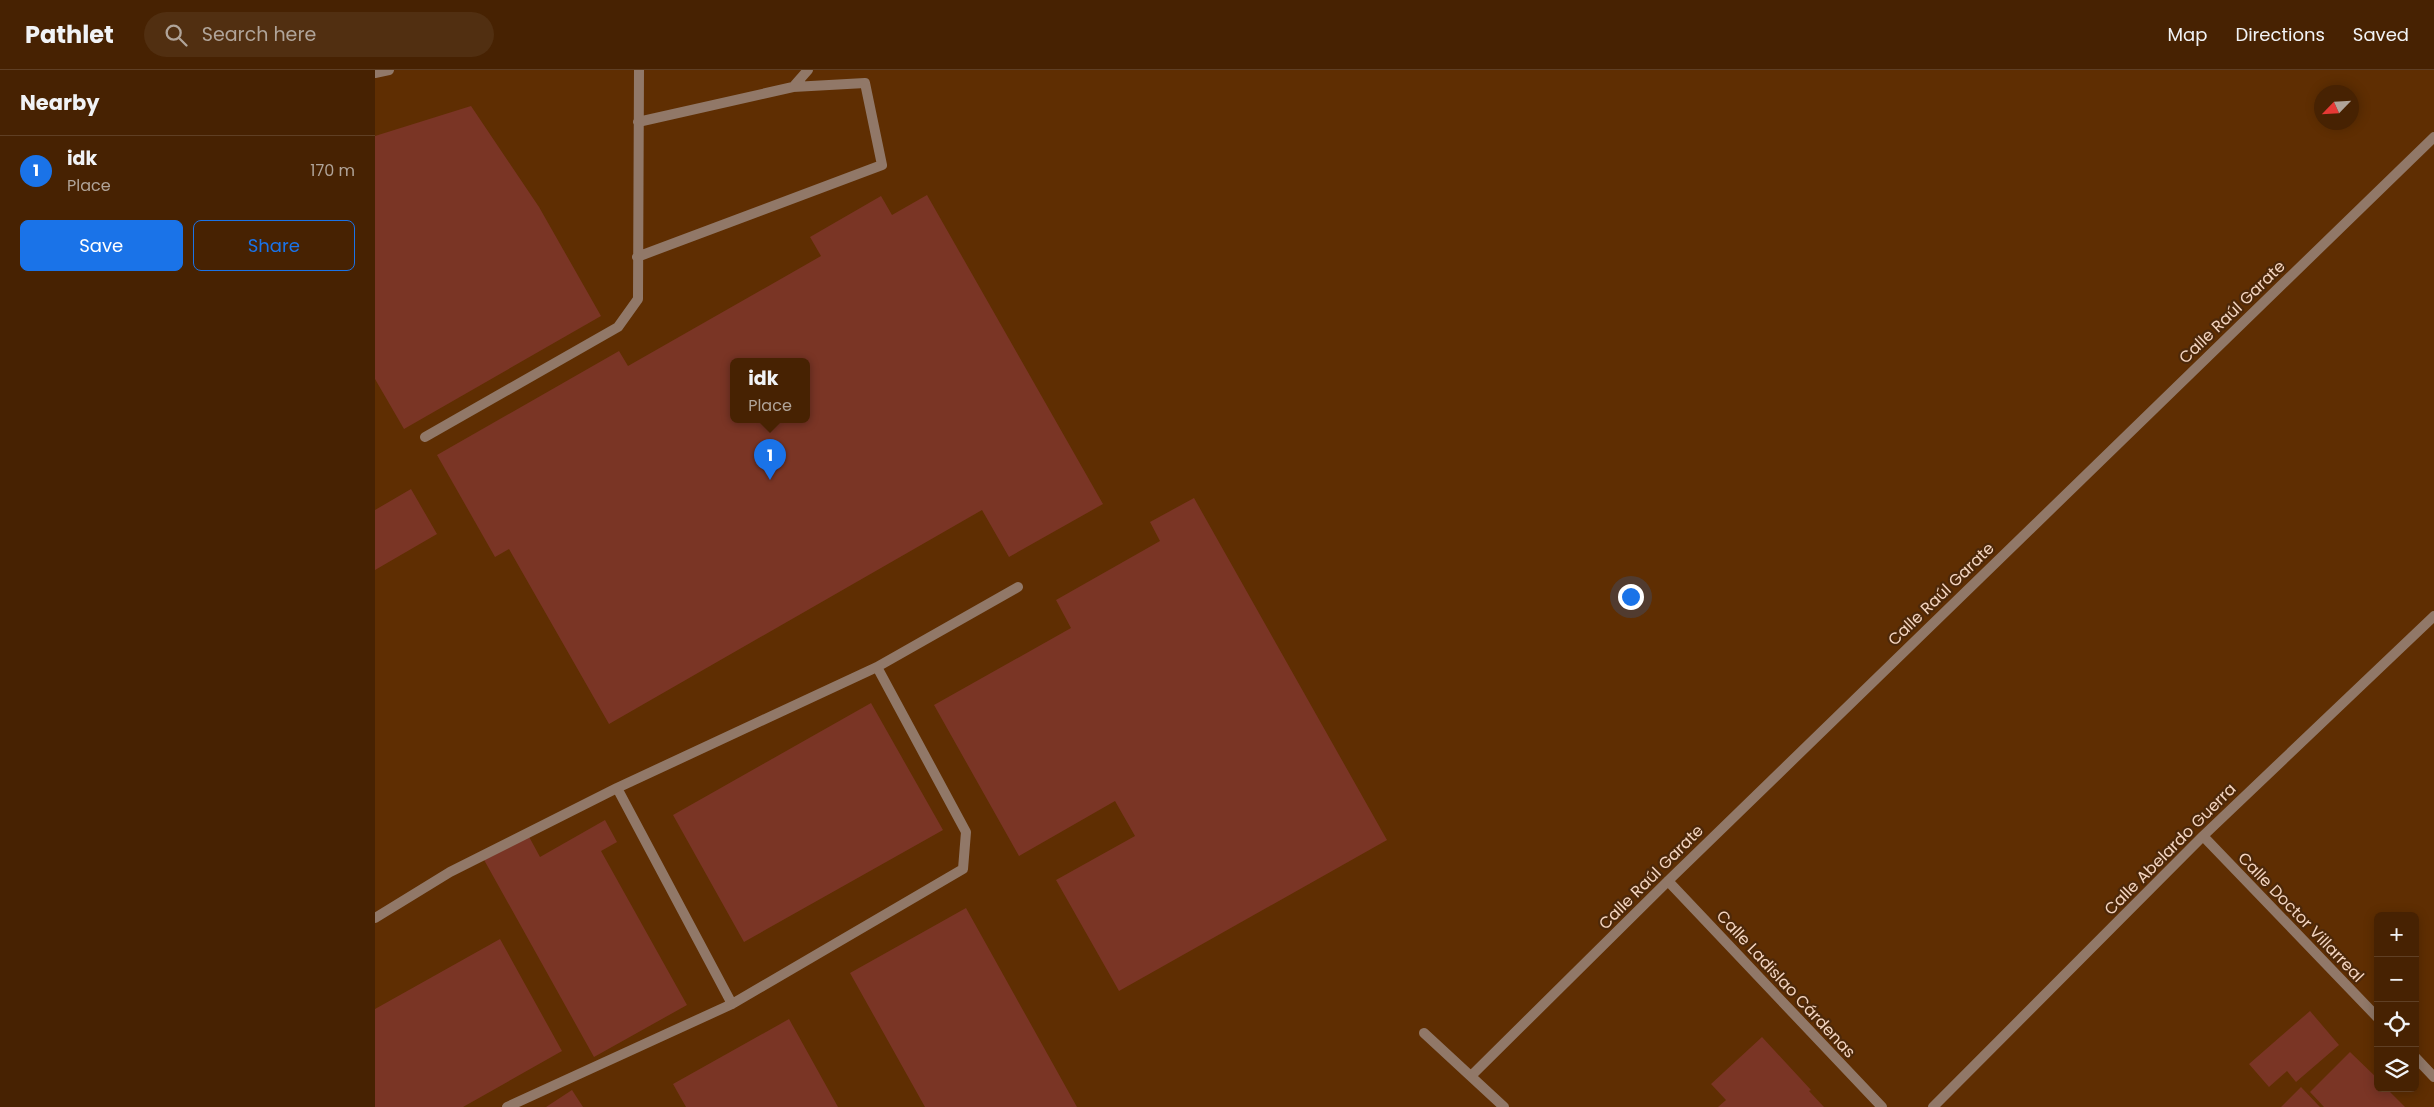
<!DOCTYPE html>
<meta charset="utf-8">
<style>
body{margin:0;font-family:Poppins,sans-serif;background:#512f11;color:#f1f3f6}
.controls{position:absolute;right:15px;bottom:15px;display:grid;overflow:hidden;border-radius:8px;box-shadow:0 2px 12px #0003}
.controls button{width:45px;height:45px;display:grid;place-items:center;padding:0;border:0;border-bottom:1px solid #5f3f24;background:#472202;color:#f1f3f6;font:25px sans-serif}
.compass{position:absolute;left:1939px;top:15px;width:45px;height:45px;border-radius:50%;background:#472202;box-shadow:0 2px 12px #0003;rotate:245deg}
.you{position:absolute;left:1255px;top:526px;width:18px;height:18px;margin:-12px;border:4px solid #fff;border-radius:50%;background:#1a73e8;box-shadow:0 0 0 8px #1a73e833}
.badge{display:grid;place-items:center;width:32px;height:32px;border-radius:50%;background:#1a73e8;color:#fff;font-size:16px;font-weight:700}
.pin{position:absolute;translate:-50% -41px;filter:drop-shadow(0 1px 2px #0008)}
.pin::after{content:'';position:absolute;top:26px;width:18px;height:15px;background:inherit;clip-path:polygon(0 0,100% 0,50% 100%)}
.popup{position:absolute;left:355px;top:288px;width:80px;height:65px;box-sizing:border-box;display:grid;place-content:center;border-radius:8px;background:#472202;filter:drop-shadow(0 1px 4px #0005);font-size:16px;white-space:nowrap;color:#b0a499}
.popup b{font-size:19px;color:#f1f3f6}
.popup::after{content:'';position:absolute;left:50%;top:100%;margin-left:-10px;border:10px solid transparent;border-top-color:#472202}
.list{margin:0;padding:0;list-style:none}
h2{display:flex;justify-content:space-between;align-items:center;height:65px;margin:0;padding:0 20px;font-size:21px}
h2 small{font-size:16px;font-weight:400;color:#b0a499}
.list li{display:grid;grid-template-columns:32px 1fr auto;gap:15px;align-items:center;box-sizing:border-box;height:70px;padding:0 20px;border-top:1px solid #5f3f24}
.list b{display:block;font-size:19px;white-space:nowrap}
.list p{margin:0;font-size:16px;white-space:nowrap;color:#b0a499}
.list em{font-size:16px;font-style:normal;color:#b0a499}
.actions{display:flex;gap:10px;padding:15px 20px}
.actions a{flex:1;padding:11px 0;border:1px solid #1a73e8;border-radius:8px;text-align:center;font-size:18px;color:#1a73e8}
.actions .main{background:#1a73e8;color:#fff}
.icon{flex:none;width:28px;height:28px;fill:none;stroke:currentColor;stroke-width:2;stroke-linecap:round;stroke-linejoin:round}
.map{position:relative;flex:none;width:2059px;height:1037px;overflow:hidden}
header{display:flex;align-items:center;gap:30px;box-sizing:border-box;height:70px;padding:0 25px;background:#472202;border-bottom:1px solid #5f3f24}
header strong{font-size:24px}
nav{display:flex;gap:28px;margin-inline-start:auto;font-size:18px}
.search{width:350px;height:45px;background:#512f11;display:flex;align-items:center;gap:12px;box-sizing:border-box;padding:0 18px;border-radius:28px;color:#b0a499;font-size:19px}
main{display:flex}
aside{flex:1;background:#472202}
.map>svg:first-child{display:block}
.building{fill:#7a3525;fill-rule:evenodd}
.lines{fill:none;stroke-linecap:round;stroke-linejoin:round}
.service{stroke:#917868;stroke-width:10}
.minor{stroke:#917868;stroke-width:10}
.tertiary{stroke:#917868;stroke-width:10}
.labels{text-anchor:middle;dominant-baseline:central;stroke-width:4.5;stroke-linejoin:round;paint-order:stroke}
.street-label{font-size:16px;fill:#f4d5c1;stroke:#4d2809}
</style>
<header>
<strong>Pathlet</strong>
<div class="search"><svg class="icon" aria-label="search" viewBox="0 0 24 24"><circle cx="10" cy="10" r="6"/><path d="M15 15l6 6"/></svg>Search here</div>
<nav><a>Map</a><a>Directions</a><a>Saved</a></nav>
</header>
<main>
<aside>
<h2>Nearby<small></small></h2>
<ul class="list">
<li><span class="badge">1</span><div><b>idk</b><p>Place</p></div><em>170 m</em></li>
</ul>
<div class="actions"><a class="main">Save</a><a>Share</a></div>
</aside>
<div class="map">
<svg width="2059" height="1037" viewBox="0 0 2059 1037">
<rect width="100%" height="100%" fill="#5f2e02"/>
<path class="building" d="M 96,36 L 164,137 L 226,246 L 29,359 L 0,309 L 0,66 Z
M 552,125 L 728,434 L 634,487 L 607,440 L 234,654 L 134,479 L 120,487 L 62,385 L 244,281 L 253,296 L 446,186 L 435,167 L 506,126 L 517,145 ZM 359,291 L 431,291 L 431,349 L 359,349 Z
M 36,419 L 62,464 L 0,500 L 0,440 Z
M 819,428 L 1012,770 L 744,921 L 681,810 L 760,766 L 740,731 L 644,786 L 559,635 L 696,558 L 681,530 L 785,471 L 775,452 Z
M 496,633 L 568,760 L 369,872 L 298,745 Z
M 230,750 L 242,772 L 226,781 L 312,935 L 219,987 L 108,788 L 152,763 L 165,787 Z
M 591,838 L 702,1037 L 550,1037 L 475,903 Z
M 125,869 L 187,981 L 88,1037 L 0,1037 L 0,939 Z
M 1935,941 L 1964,975 L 1921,1012 L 1912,1001 L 1894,1017 L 1874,994 Z
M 414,949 L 463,1037 L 311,1037 L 298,1014 Z
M 1387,967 L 1436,1020 L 1434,1021 L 1449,1037 L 1343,1037 L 1351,1030 L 1336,1014 Z
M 1975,982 L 2003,1009 L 2003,1018 L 2011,1018 L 2030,1037 L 1949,1037 L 1935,1022 Z
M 1926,1017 L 1945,1037 L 1906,1037 Z
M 197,1020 L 208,1037 L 171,1037 Z"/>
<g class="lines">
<path class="service" d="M 418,17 L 433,0
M 262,187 L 507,95 L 490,13 L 418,17 L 263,52
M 50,367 L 243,257 L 263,229 L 264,0
M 242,718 L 357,934
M 0,848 L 75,802 L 242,718 L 502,597 L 643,517
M 132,1037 L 357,934 L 588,799 L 591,762 L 502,597"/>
<path class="minor" d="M 1828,766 L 2003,948
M 1293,811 L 1507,1037
M 1049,963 L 1129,1037
M 2040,987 L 2059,1007
M 1097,1005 L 1293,811 L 2059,67
M 1558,1037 L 1828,766 L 2059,546"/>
<path class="tertiary" d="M 0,3 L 14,0"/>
</g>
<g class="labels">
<g class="street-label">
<text transform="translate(1857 242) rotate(-44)">Calle Raúl Garate</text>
<text transform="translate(1566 524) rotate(-44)">Calle Raúl Garate</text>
<text transform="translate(1795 779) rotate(-45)">Calle Abelardo Guerra</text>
<text transform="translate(1276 807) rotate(-45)">Calle Raúl Garate</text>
<text transform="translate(1926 847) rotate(46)">Calle Doctor Villarreal</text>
<text transform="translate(1411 914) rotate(47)">Calle Ladislao Cárdenas</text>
</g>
</g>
</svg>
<div class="controls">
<button>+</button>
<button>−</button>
<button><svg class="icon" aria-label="locate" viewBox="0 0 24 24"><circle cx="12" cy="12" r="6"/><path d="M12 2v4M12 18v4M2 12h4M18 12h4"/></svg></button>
<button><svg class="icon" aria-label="layers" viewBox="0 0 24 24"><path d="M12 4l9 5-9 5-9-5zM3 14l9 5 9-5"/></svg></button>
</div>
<svg class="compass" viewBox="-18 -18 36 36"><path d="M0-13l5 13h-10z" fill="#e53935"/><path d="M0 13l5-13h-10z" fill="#b0a499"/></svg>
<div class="you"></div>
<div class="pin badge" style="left:395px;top:410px">1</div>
<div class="popup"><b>idk</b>Place</div>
</div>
</main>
